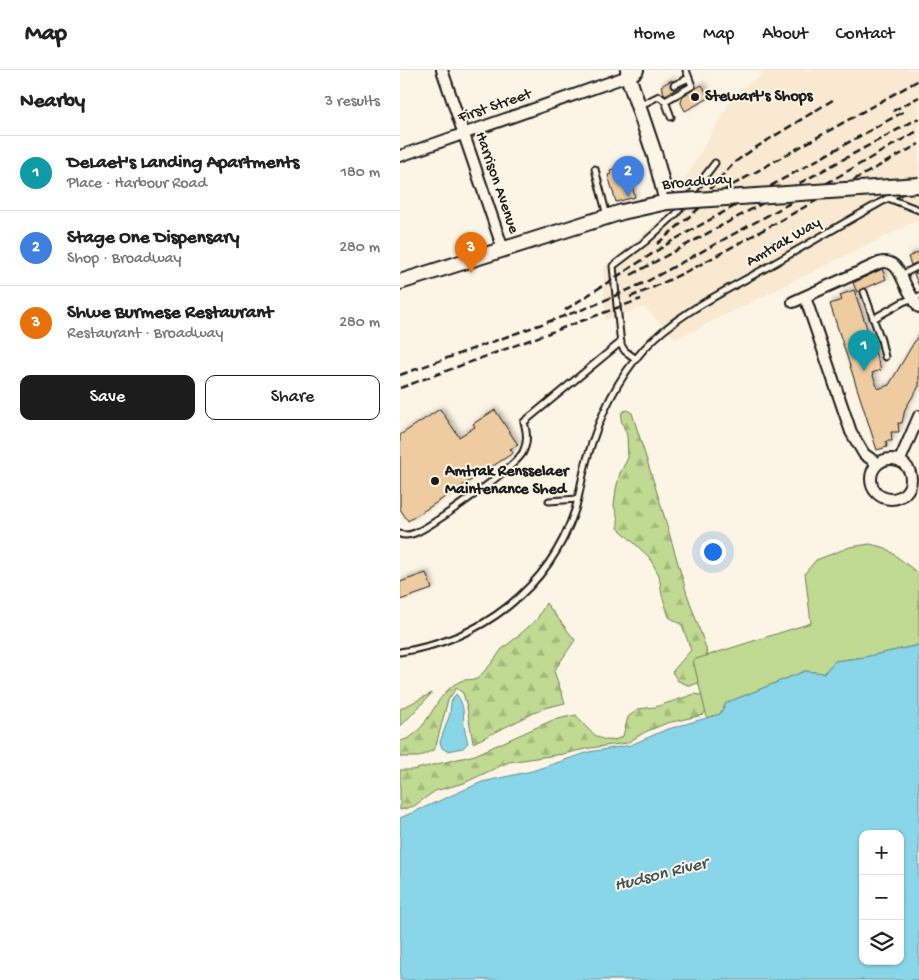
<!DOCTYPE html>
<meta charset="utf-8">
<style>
body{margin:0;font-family:"Gochi Hand",sans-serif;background:#f6f6f6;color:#222}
.controls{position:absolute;right:15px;bottom:15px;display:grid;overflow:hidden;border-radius:10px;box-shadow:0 1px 4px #0004}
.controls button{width:45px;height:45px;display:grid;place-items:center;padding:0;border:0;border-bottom:1px solid #e0e0e0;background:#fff;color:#222;font:25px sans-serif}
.you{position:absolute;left:312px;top:481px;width:18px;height:18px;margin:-12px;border:4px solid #fff;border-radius:50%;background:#1a73e8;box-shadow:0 0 0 8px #1a73e833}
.badge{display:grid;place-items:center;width:32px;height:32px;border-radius:50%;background:#1c1c1c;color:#fff;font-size:16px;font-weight:700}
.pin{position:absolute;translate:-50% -41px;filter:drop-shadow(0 1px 2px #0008)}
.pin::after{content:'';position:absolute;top:26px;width:18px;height:15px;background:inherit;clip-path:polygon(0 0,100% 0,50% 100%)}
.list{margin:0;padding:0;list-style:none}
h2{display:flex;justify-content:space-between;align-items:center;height:65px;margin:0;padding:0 20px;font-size:21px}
h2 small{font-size:16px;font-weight:400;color:#767676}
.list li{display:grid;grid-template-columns:32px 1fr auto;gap:15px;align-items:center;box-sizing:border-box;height:75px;padding:0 20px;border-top:1px solid #e0e0e0}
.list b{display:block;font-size:19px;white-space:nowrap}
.list p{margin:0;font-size:16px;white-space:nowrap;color:#767676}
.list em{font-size:16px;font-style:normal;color:#767676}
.actions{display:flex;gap:10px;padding:15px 20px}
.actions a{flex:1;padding:11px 0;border:1px solid #1c1c1c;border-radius:10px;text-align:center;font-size:18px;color:#1c1c1c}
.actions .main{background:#1c1c1c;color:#fff}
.icon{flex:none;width:28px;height:28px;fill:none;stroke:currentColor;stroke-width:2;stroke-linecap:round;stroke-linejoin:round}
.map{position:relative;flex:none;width:519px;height:910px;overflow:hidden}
header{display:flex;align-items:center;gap:30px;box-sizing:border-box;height:70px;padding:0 25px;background:#fff;border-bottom:1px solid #e0e0e0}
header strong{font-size:24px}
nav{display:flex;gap:28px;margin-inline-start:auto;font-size:18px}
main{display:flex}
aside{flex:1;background:#fff}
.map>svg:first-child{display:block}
.built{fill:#f8e9d0}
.forest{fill:url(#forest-firs);stroke:#6e7b56}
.park{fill:#c0da91;stroke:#6e7b56}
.water{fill:#89d6e8;stroke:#5d8c96;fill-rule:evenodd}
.building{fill:#efcca0;stroke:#1c1c1c;filter:url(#shadow)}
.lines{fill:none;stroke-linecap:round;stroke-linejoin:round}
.lane-casing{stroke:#1c1c1c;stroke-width:9}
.street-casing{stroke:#1c1c1c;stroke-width:14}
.secondary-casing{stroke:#1c1c1c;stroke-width:18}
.lane{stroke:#fcf5e5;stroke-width:5}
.street{stroke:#fcf5e5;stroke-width:10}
.secondary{stroke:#fcf5e5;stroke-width:14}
.rail{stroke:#1c1c1c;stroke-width:2.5;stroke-dasharray:8 4;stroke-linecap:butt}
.secondary-bridge-casing{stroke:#1c1c1c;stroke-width:18;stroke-linecap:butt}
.secondary-bridge{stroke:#fcf5e5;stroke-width:14}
.poi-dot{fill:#1c1c1c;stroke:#fcf5e5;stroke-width:2}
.labels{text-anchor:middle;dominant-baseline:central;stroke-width:4;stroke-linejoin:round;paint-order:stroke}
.poi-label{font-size:16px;font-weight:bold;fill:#1c1c1c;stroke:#fcf5e5;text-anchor:start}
.street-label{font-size:16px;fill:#1c1c1c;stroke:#fcf5e5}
.water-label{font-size:18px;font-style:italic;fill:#3d5459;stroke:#fcf5e5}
</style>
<header>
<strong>Map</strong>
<nav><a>Home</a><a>Map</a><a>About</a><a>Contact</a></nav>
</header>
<main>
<aside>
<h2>Nearby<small>3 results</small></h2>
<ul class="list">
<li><span class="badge" style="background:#0f9aa8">1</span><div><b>DeLaet's Landing Apartments</b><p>Place · Harbour Road</p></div><em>180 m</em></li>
<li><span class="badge" style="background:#3f7fe0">2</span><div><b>Stage One Dispensary</b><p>Shop · Broadway</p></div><em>280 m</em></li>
<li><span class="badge" style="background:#e8710a">3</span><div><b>Shwe Burmese Restaurant</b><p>Restaurant · Broadway</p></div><em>280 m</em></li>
</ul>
<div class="actions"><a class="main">Save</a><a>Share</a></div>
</aside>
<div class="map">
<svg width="519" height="910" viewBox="0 0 519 910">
<defs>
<pattern id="forest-firs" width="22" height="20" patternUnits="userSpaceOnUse" patternTransform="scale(1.25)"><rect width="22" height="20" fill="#c0da91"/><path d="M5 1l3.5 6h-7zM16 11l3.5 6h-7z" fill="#a4ba7c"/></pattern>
<filter id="shadow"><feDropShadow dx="2.5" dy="-2.5" stdDeviation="2.5" flood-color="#0004"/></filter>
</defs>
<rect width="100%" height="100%" fill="#fcf5e5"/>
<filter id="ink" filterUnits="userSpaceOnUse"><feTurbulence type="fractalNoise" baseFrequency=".02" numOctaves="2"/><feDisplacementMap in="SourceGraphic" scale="10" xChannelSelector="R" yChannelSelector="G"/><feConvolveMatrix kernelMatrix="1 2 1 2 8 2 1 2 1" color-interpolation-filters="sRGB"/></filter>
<g filter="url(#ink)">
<path class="built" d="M 363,0 L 519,0 L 518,150 L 276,269 L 244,237 L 205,250 L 203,198 L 263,147 L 336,22 L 359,7 Z"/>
<path class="forest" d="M 227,340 L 232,343 L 260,432 L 287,524 L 306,578 L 308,594 L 303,611 L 290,616 L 278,611 L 272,602 L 291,580 L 282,555 L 269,547 L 262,525 L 259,505 L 249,487 L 218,458 L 218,449 L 214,436 L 216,419 L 220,403 L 228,388 L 227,365 L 221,350 L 222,342 Z
M 146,533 L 175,570 L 154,601 L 165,633 L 144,638 L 73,673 L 67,637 L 63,623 L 56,618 L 48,630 L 35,679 L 19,687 L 0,687 L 0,671 C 29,666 33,622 61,611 C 65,609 72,610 77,609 L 91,594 L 102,579 L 117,567 L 137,549 Z
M 32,623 L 0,657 L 0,639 Z
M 295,624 L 304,626 L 309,636 L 303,645 L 267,653 L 245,662 L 227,673 L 190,678 L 163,684 L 109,692 L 64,713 L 35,721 L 14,736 L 0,740 L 0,700 L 12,700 L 75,685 L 153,650 L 176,645 C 188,660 203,679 223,666 L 228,647 L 238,639 L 255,637 Z"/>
<path class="park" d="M 470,474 L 486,478 L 519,504 L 519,575 L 465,587 L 435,591 L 424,603 L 405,601 L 326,633 L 320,644 L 307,648 L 293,590 L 411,553 L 405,503 L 416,490 L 450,477 Z"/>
<path class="water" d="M 519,575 L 519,910 L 0,910 L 0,748 L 82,712 L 132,701 L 189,682 L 231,675 L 265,660 L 320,644 L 326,633 L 405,601 L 424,603 L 435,591 L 465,587 ZM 463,764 L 500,764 L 500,891 L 463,891 Z
M 56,624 C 65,634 63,644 64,656 C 65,662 67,668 68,673 L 63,678 L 47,681 L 42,678 L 40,672 L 50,644 L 51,632 Z"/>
<path class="building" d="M 272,10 L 276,19 L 265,25 L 261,16 Z
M 302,15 L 309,28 L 285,41 L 281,33 L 283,25 Z
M 221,97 L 222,101 L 227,99 L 235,127 L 216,132 L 208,105 L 211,104 L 210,100 Z
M 519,182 L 519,192 L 511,195 L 508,187 Z
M 482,199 L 486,209 L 457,222 L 453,213 Z
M 519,202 L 519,216 L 514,204 Z
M 454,220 L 481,300 L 472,303 L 478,319 L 489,315 L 519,264 L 519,316 L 505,339 L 502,353 L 498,353 L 499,362 L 491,362 L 492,371 L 486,371 L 487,377 L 477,380 L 430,234 L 442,230 L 440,225 Z
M 40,339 L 59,367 L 75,357 L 73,354 L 95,340 L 118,375 L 110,379 L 113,383 L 8,451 L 0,439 L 0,365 Z
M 26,503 L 32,519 L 0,530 L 0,512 Z"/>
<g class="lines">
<defs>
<path id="lane" d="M 274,15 L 289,8
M 265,31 L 271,47
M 239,36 L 259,26 L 265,31 L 292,16 L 286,0
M 195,99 L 207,146
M 488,128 L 519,140
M 501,205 L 519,196
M 464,222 L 481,270 L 485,287
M 473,249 L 503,232 L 519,226
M 236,289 L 225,281 L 221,275 L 213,196 L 246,171 L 276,144 L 315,93
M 149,431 L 178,429
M 0,464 C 5,466 10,465 15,463 C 32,456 116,397 123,382 C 128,372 127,363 124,352 L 221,272
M 0,582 C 81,570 149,519 175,440 C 180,423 182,406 187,389 C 198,350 217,309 244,279 C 274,246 318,225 357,203 C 405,176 452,148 501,121"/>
<path id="street" d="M 42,0 L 103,179
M 0,86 L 228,6 L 226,1
M 405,227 L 451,362 L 464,384 L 478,394
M 393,232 L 479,193 C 496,188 500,204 506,216 C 510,224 514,230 519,237
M471 409a20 20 0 1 1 40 0a20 20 0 1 1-40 0Z
M 500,390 L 519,346"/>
<path id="secondary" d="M 0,212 L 222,142 L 267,132 L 255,86 L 228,6 L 236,0"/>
</defs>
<use href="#lane" class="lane-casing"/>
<use href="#street" class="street-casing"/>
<use href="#secondary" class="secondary-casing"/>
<use href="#lane" class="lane"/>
<use href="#street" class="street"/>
<use href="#secondary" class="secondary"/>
<path class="rail" d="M 493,41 L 519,27
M 294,136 L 335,92 L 355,78 L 436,28
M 257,174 L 303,135 L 329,117 L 519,10
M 231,205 L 519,48
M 230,227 L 250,219 L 294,198 L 519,74
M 165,240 L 272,171 L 503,42
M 0,305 L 192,236 L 246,212 L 427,113 L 519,60
M 0,318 L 241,229"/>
<defs>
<path id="secondary-bridge" d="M 267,132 L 519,115"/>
</defs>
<use href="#secondary-bridge" class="secondary-bridge-casing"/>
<use href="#secondary-bridge" class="secondary-bridge"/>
</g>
</g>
<g class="poi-dot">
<circle cx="295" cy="27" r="5"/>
<circle cx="35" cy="411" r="5"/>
</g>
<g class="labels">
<g class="poi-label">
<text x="305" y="27">Stewart's Shops</text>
<text x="45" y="402">Amtrak Rensselaer<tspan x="45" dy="18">Maintenance Shed</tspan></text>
</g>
<g class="street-label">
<text transform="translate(95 37) rotate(-19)">First Street</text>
<text transform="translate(96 113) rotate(71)">Harrison Avenue</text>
<text transform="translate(297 113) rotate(-5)">Broadway</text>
<text transform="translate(384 173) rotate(-30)">Amtrak Way</text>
</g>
<g class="water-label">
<text transform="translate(261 805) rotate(-14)">Hudson River</text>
</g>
</g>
</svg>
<div class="controls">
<button>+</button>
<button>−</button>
<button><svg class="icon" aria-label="layers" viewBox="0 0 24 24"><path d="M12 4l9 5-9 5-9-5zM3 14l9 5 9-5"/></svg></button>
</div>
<div class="you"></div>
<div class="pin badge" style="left:464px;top:301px;background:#0f9aa8">1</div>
<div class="pin badge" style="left:228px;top:127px;background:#3f7fe0">2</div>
<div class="pin badge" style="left:71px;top:203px;background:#e8710a">3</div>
</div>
</main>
